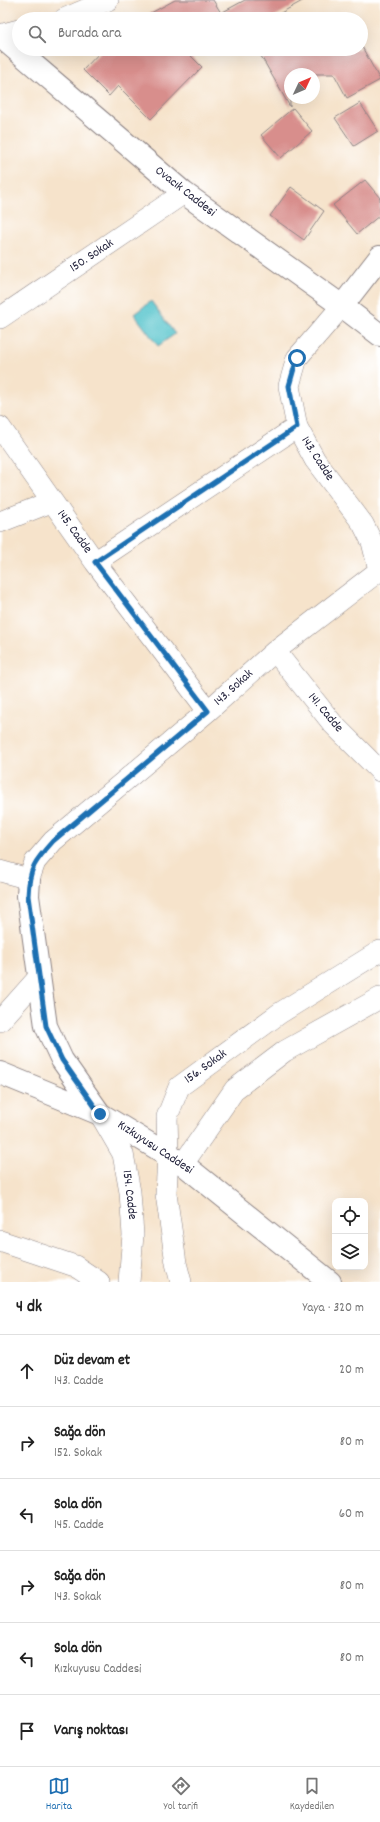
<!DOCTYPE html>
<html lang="tr">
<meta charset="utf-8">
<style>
body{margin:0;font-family:Dekko,sans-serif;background:#f6f6f6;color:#222}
.controls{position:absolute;right:12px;bottom:12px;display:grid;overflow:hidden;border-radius:8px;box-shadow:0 4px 16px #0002}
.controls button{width:36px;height:36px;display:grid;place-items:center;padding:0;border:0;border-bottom:1px solid #e0e0e0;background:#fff;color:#222;font:20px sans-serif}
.compass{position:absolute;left:284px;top:68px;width:36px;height:36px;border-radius:50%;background:#fff;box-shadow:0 4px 16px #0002;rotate:46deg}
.stop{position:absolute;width:12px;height:12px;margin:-9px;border:3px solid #1f6fb2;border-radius:50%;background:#fff}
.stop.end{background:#1f6fb2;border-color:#fff;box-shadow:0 1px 4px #0008}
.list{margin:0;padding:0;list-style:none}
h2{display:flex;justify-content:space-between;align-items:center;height:52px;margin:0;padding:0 16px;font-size:17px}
h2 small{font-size:13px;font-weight:400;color:#767676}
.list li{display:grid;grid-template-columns:26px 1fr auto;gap:12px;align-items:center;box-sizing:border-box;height:72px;padding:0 16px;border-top:1px solid #e0e0e0}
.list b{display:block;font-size:15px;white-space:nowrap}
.list p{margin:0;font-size:13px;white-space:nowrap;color:#767676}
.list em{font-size:13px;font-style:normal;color:#767676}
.icon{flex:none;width:22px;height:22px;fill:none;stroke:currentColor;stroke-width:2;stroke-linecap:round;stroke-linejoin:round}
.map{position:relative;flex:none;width:380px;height:1282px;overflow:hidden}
.search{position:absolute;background:#fff;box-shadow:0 4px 16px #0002;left:12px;right:12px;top:12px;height:44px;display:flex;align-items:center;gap:10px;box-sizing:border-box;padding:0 14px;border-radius:22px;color:#767676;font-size:15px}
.sheet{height:484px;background:#fff}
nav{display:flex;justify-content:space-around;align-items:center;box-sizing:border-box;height:56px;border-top:1px solid #e0e0e0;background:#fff;font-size:11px;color:#767676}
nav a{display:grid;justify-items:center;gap:2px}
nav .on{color:#1f6fb2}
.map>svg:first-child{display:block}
.water{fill:#56c4cc;stroke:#3c7384}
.building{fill:#d88e8c}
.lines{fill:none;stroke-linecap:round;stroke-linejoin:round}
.minor-casing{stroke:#8c8283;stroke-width:22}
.tertiary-casing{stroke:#8c8283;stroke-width:24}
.secondary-casing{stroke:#8c8283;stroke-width:24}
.minor{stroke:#fff;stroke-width:21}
.tertiary{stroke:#fff;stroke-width:22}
.secondary{stroke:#fff;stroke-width:22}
.route{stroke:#1f6fb2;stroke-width:5}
.labels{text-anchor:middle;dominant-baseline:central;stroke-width:3;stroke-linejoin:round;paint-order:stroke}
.street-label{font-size:13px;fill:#22223b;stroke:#fff}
</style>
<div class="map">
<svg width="380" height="1282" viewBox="0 0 380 1282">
<rect width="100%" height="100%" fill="#fff"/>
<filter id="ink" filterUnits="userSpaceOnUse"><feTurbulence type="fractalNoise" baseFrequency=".025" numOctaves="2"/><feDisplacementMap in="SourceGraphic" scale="8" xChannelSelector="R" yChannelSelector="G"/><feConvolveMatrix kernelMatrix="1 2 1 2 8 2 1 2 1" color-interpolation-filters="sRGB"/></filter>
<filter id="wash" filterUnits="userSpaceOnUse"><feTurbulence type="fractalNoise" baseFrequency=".012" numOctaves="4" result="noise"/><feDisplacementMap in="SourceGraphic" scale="16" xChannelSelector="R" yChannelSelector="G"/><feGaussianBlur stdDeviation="0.9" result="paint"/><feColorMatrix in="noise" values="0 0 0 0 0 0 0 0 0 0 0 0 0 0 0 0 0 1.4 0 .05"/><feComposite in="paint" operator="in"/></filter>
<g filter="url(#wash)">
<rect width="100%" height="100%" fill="#f6e3cb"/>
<path class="water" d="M 151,301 L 175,334 L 158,346 L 134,314 Z"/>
<g id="blocks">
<path class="building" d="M 175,0 L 213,0 L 221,13 L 245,0 L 304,0 L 270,19 L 140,19 Z
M 361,45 L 380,80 L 347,98 L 334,74 L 290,74 L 290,107 L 261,56 L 273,49 L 361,49 Z
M 103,49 L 184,49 L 202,67 L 151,119 L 118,86 L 109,96 L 83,70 Z
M 360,103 L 378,131 L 354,146 L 335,118 Z
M 293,108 L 312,131 L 281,158 L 261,135 Z
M 365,180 L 380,198 L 380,215 L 357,234 L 333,205 Z
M 291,187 L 324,211 L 304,240 L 270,216 Z"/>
</g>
</g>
<g filter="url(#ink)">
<use href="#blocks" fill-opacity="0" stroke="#8c8283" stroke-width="1"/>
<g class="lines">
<defs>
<path id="minor" d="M 64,19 L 108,0
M 0,35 L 19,30
M 342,306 L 297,358 L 289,386 L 297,427 L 315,460 L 363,524 L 372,542 L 379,570
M 0,318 L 184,193
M 0,427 L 95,562 L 208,711
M 0,522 L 51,502
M 95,562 L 297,427
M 275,651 L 333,724 L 380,771
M 0,871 L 29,879 L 35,862 L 53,841 L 208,711 L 275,651 L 380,570
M 0,1021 L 39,977
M 100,1114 L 123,1154 L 130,1192 L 133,1235 L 129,1282
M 183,1164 L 235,1089 L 285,1051 L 380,998
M 0,1241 L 75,1266 L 99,1282
M 181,1282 L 176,1263 L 166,1194 L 168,1155 L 167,1117 L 179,1087 L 280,1013 L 380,951"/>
<path id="tertiary" d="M 342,306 L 380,257
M 29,879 L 28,896 L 46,1026 L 62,1060 L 100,1114 L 183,1164 L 330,1282
M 0,1073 L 100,1114"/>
<path id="secondary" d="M 0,36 L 184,193 L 342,306 L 380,335"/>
</defs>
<use href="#minor" class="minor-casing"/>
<use href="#tertiary" class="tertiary-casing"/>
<use href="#secondary" class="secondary-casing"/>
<use href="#minor" class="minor"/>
<use href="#tertiary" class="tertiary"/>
<use href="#secondary" class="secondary"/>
</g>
</g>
<g class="lines" filter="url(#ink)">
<path class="route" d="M 100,1114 L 62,1060 L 46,1026 L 28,896 C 29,868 35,861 53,841 L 208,711 L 95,562 L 297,427 L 289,386 L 297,358"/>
</g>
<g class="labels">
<g class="street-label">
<text transform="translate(185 192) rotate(38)">Ovacık Caddesi</text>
<text transform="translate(92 256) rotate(-34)">150. Sokak</text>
<text transform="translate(317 459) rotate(57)">143. Cadde</text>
<text transform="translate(74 532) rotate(54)">145. Cadde</text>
<text transform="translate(234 688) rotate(-42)">143. Sokak</text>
<text transform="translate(325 713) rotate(50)">141. Cadde</text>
<text transform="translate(206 1067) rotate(-36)">156. Sokak</text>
<text transform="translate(155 1148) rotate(33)">Kızkuyusu Caddesi</text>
<text transform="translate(129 1195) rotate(83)">154. Cadde</text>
</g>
</g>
</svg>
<div class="controls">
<button><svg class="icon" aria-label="locate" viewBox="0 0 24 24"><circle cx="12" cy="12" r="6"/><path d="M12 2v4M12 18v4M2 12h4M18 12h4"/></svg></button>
<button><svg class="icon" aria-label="layers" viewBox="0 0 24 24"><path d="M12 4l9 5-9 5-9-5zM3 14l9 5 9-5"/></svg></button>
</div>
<svg class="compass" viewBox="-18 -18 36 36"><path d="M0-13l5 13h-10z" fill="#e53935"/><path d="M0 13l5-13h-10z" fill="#767676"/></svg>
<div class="stop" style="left:297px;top:358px"></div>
<div class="stop end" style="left:100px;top:1114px"></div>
<div class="search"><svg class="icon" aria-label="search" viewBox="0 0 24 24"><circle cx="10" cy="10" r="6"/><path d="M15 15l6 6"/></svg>Burada ara</div>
</div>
<section class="sheet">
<h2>4 dk<small>Yaya · 320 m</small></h2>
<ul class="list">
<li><svg class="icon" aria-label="ahead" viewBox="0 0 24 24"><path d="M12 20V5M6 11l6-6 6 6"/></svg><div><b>Düz devam et</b><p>143. Cadde</p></div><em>20 m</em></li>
<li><svg class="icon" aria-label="right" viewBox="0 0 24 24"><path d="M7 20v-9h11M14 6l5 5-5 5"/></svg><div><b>Sağa dön</b><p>152. Sokak</p></div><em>80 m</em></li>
<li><svg class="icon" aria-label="left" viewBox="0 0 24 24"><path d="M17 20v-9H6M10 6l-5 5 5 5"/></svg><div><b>Sola dön</b><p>145. Cadde</p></div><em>60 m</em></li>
<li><svg class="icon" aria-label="right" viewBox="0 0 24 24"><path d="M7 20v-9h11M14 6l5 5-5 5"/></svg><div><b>Sağa dön</b><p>143. Sokak</p></div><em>80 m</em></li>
<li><svg class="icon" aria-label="left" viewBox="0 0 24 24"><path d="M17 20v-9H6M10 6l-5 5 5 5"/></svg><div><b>Sola dön</b><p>Kızkuyusu Caddesi</p></div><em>80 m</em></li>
<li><svg class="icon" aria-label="arrive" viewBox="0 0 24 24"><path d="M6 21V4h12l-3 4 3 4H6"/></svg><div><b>Varış noktası</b></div></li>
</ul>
</section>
<nav>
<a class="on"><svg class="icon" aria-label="map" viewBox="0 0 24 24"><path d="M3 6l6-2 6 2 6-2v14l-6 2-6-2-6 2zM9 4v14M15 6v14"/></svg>Harita</a>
<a><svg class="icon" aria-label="directions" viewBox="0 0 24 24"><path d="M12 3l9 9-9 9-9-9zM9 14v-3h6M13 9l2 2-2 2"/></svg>Yol tarifi</a>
<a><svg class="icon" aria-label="saved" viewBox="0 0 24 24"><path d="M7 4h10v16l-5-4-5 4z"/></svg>Kaydedilen</a>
</nav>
